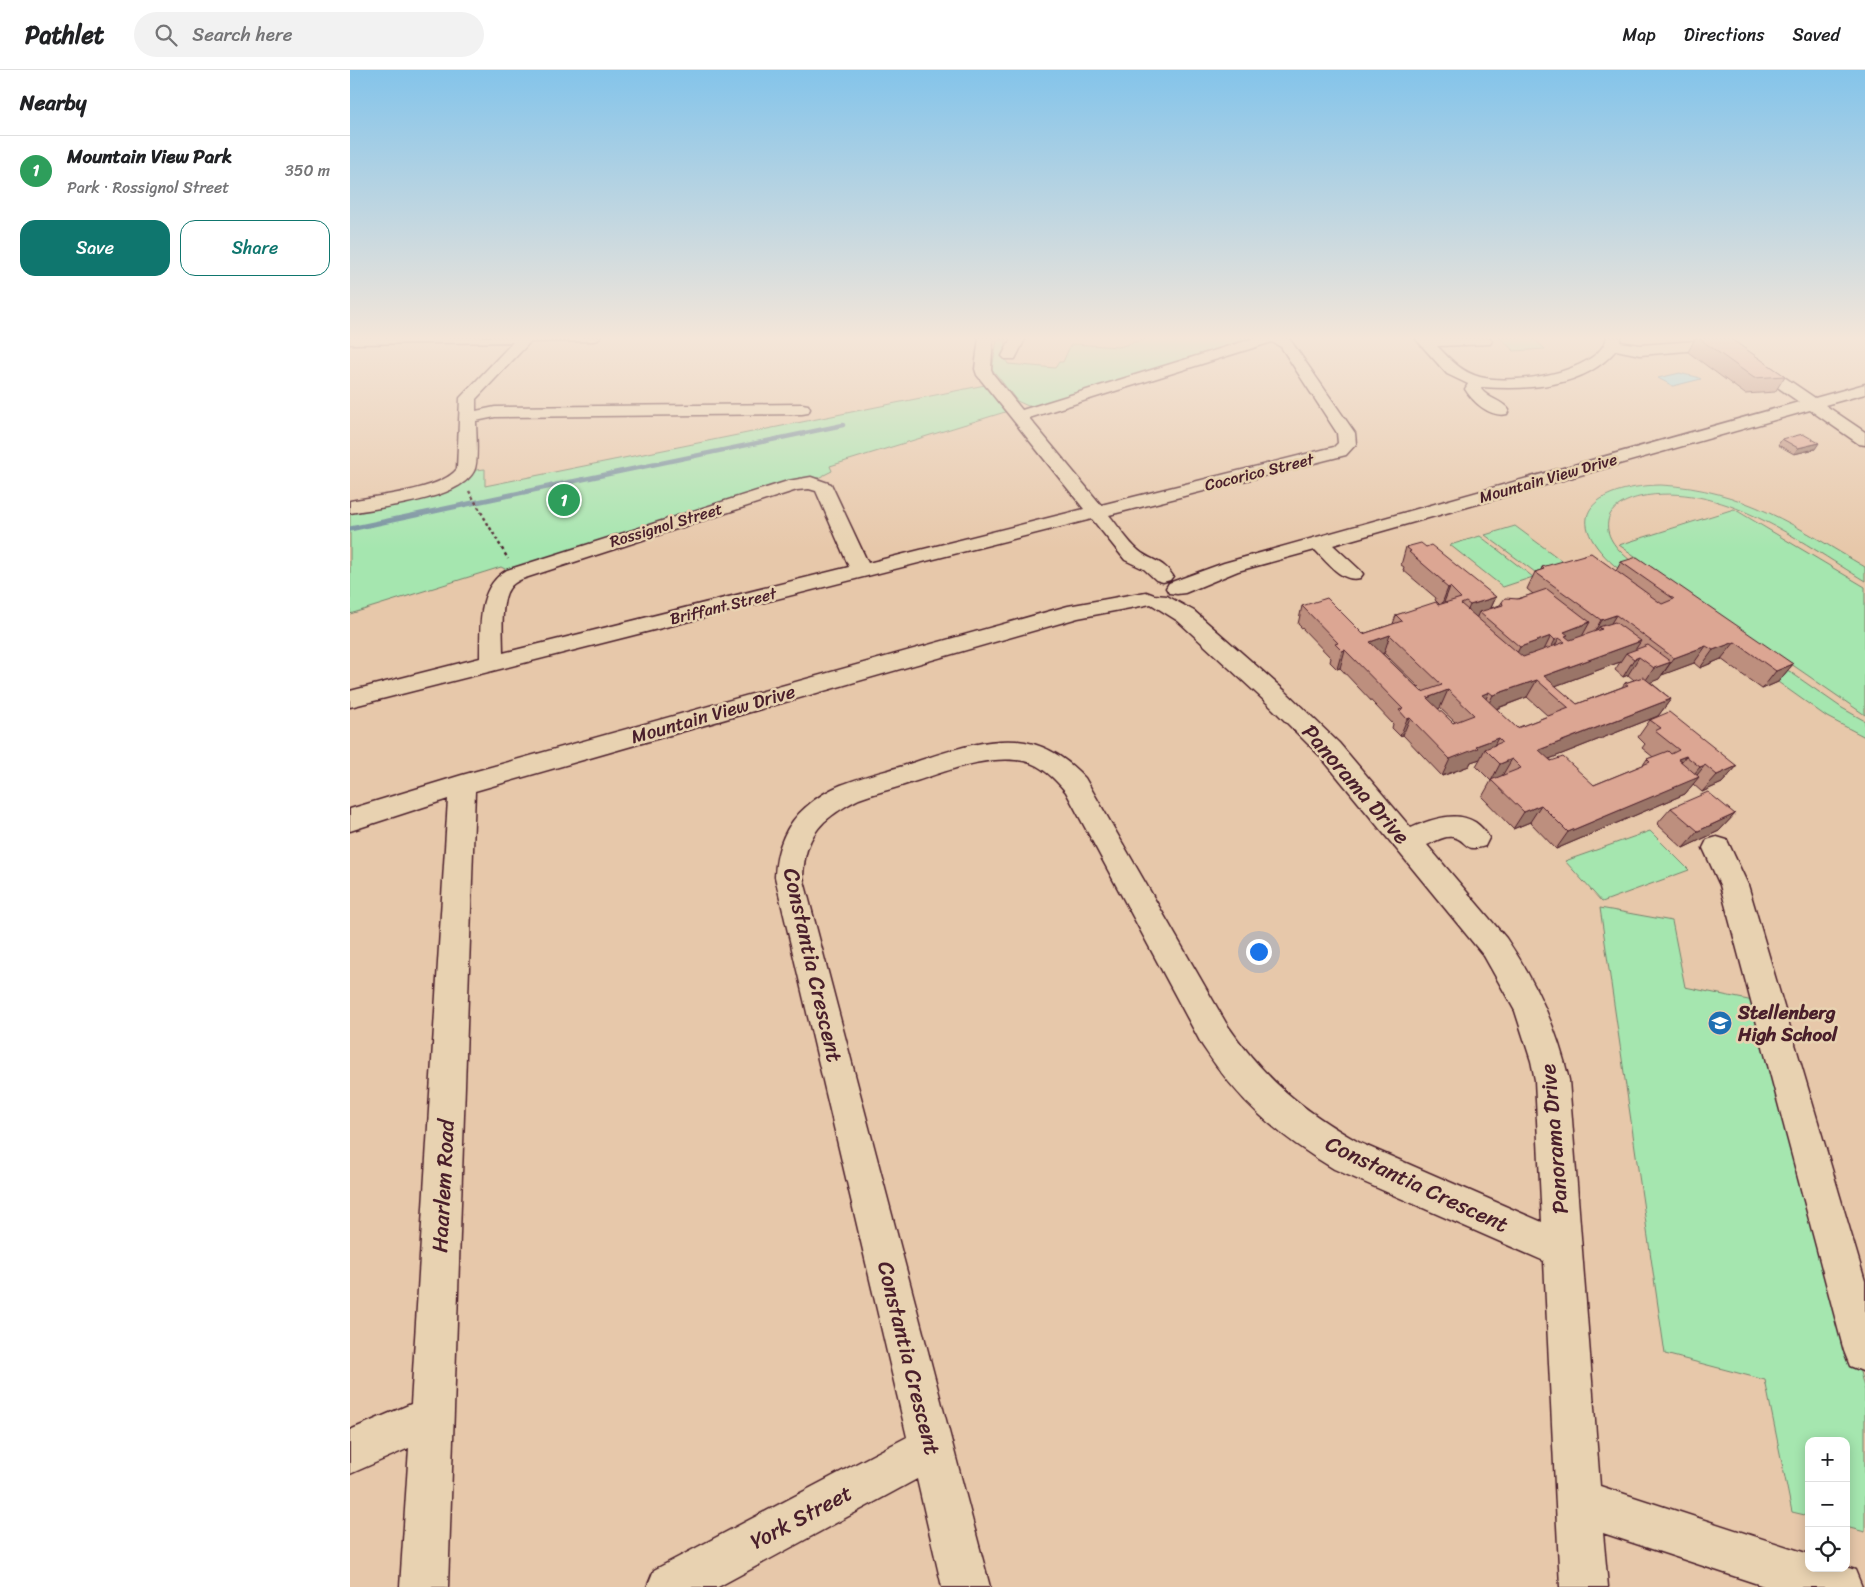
<!DOCTYPE html>
<meta charset="utf-8">
<style>
body{margin:0;font-family:Sriracha,sans-serif;background:#f2f2f2;color:#202124}
.controls{position:absolute;right:15px;bottom:15px;display:grid;overflow:hidden;border-radius:10px;box-shadow:0 2px 12px #0003}
.controls button{width:45px;height:45px;display:grid;place-items:center;padding:0;border:0;border-bottom:1px solid #e0e0e0;background:#fff;color:#202124;font:25px sans-serif}
.you{position:absolute;left:908px;top:881px;width:18px;height:18px;margin:-12px;border:4px solid #fff;border-radius:50%;background:#1a73e8;box-shadow:0 0 0 8px #1a73e833}
.badge{display:grid;place-items:center;width:32px;height:32px;border-radius:50%;background:#0f766e;color:#fff;font-size:16px;font-weight:700}
.pin{position:absolute;translate:-50% -50%;border:2px solid #fff;box-shadow:0 1px 5px #0006}
.list{margin:0;padding:0;list-style:none}
h2{display:flex;justify-content:space-between;align-items:center;height:65px;margin:0;padding:0 20px;font-size:21px}
h2 small{font-size:16px;font-weight:400;color:#757577}
.list li{display:grid;grid-template-columns:32px 1fr auto;gap:15px;align-items:center;box-sizing:border-box;height:70px;padding:0 20px;border-top:1px solid #e0e0e0}
.list b{display:block;font-size:19px;white-space:nowrap}
.list p{margin:0;font-size:16px;white-space:nowrap;color:#757577}
.list em{font-size:16px;font-style:normal;color:#757577}
.actions{display:flex;gap:10px;padding:15px 20px}
.actions a{flex:1;padding:11px 0;border:1px solid #0f766e;border-radius:15px;text-align:center;font-size:18px;color:#0f766e}
.actions .main{background:#0f766e;color:#fff}
.icon{flex:none;width:28px;height:28px;fill:none;stroke:currentColor;stroke-width:2;stroke-linecap:round;stroke-linejoin:round}
.map{position:relative;flex:none;width:1515px;height:1517px;overflow:hidden}
header{display:flex;align-items:center;gap:30px;box-sizing:border-box;height:70px;padding:0 25px;background:#fff;border-bottom:1px solid #e0e0e0}
header strong{font-size:24px}
nav{display:flex;gap:28px;margin-inline-start:auto;font-size:18px}
.search{width:350px;height:45px;background:#f2f2f2;display:flex;align-items:center;gap:12px;box-sizing:border-box;padding:0 18px;border-radius:28px;color:#757577;font-size:19px}
main{display:flex}
aside{flex:1;background:#fff}
.map>svg:first-child{display:block}
.green{fill:#a5e6af;stroke:#78826d}
.water{fill:#8edbed;stroke:#73909f}
.lines{fill:none;stroke-linecap:round;stroke-linejoin:round}
.stream-far1{stroke:#73909f;stroke-width:4.5}
.stream{stroke:#73909f;stroke-width:5}
.minor-casing{stroke:#4a1f2b;stroke-width:3}
.path{stroke:#4a1f2b;stroke-width:2.5;stroke-dasharray:3 3;stroke-linecap:butt}
.minor{fill:#e8d2b1;fill-rule:evenodd}
.wall{fill:#bd8f7e;stroke:#4a1f2b;fill-rule:evenodd}
.shaded-wall{fill:#9a7467;stroke:#4a1f2b}
.building{fill:#dca693;stroke:#4a1f2b;fill-rule:evenodd}
.labels{text-anchor:middle;dominant-baseline:central;stroke-width:5;stroke-linejoin:round;paint-order:stroke}
.far-street-label{font-size:16px;fill:#4a1f2b;stroke:#e8d2b1}
.street-label{font-size:19px;fill:#4a1f2b;stroke:#e8d2b1}
.poi-label{font-size:19px;font-weight:bold;fill:#4a1f2b;stroke:#e8d2b1;text-anchor:start}
.near-street-label{font-size:22px;fill:#4a1f2b;stroke:#e8d2b1}
</style>
<header>
<strong>Pathlet</strong>
<div class="search"><svg class="icon" aria-label="search" viewBox="0 0 24 24"><circle cx="10" cy="10" r="6"/><path d="M15 15l6 6"/></svg>Search here</div>
<nav><a>Map</a><a>Directions</a><a>Saved</a></nav>
</header>
<main>
<aside>
<h2>Nearby<small></small></h2>
<ul class="list">
<li><span class="badge" style="background:#2e9e5b">1</span><div><b>Mountain View Park</b><p>Park · Rossignol Street</p></div><em>350 m</em></li>
</ul>
<div class="actions"><a class="main">Save</a><a>Share</a></div>
</aside>
<div class="map">
<svg width="1515" height="1517" viewBox="0 0 1515 1517">
<rect width="100%" height="100%" fill="#e7c8aa"/>
<filter id="ink" filterUnits="userSpaceOnUse"><feTurbulence type="fractalNoise" baseFrequency=".02" numOctaves="2"/><feDisplacementMap in="SourceGraphic" scale="10" xChannelSelector="R" yChannelSelector="G"/><feConvolveMatrix kernelMatrix="1 2 1 2 8 2 1 2 1" color-interpolation-filters="sRGB"/></filter>
<g filter="url(#ink)">
<path class="green" d="M 802,267 L 910,267 L 688,336 L 678,336 L 667,331 L 642,299 L 647,270 L 656,269 L 655,288 L 658,294 L 705,298 L 709,292 L 713,292 L 720,276 L 723,274 L 769,277 Z
M 1149,267 L 1182,267 L 1195,279 L 1164,281 Z
M 635,315 L 655,342 L 480,396 L 482,401 L 468,408 L 448,409 L 157,500 L 151,497 L 0,544 L 0,440 L 109,415 L 126,400 L 135,399 L 135,416 Z
M 1311,415 C 1393,419 1447,457 1515,497 L 1515,511 C 1449,471 1371,410 1289,427 C 1277,430 1260,437 1258,451 C 1255,468 1269,481 1281,491 L 1492,638 L 1515,651 L 1515,667 L 1477,647 L 1265,496 C 1204,442 1252,416 1311,415 Z
M 1384,439 L 1515,517 L 1515,645 L 1269,475 Z
M 1165,456 L 1219,496 L 1189,505 L 1135,465 Z
M 1130,466 L 1183,507 L 1153,517 L 1100,475 Z
M 1300,761 L 1339,800 L 1252,832 L 1215,791 Z
M 1250,838 L 1322,851 L 1335,917 L 1413,933 L 1515,1321 L 1515,1462 L 1496,1457 L 1496,1371 L 1459,1371 L 1459,1446 L 1442,1442 L 1415,1310 L 1315,1284 Z"/>
<path class="water" d="M 1330,303 C 1338,306 1344,305 1351,309 L 1323,316 L 1308,308 Z"/>
<g class="lines">
<path class="stream-far1" d="M 201,416 L 493,355"/>
<path class="stream" d="M 0,459 L 207,415"/>
<defs>
<path id="minor" d="M 0,267 L 250,267 L 248,270 L 243,271 L 180,272 L 126,329 L 126,341 L 145,337 L 452,334 L 458,335 L 460,339 L 458,343 L 452,344 L 145,347 L 126,351 C 126,363 129,392 124,401 C 109,430 30,437 0,443 L 0,431 C 26,426 91,420 107,399 L 110,328 L 163,272 L 0,274 Z
M 629,267 L 643,267 L 641,299 L 643,304 L 672,340 L 908,267 L 935,267 L 941,271 L 1005,363 L 1006,374 L 996,385 L 759,445 C 768,456 778,472 789,481 C 801,491 813,490 823,506 L 820,510 L 813,512 L 806,510 L 794,499 L 775,490 L 742,449 L 0,637 L 0,621 L 130,588 C 131,557 126,518 157,500 L 438,411 L 461,407 L 481,414 L 518,493 L 734,439 L 627,305 L 625,299 ZM 922,272 L 931,277 L 987,363 L 988,373 L 984,377 L 751,435 L 679,348 ZM 459,419 L 466,421 L 499,497 L 153,583 C 153,568 150,531 159,519 C 162,514 167,511 172,509 L 447,420 Z
M 662,267 L 676,267 L 665,289 L 655,289 L 652,286 Z
M 1064,267 L 1140,268 L 1142,271 L 1140,274 L 1087,276 C 1100,289 1111,302 1130,307 C 1160,315 1249,304 1257,267 L 1271,267 L 1270,272 L 1290,275 L 1360,270 L 1358,267 L 1375,267 L 1465,328 L 1515,314 L 1515,324 L 1475,335 L 1515,362 L 1515,375 L 1509,374 L 1460,340 L 983,475 L 1010,500 L 1013,504 L 1010,508 C 992,513 977,492 965,480 L 888,501 L 835,523 L 827,524 L 819,523 L 816,518 L 819,513 L 874,493 L 1449,332 L 1371,278 L 1290,285 L 1266,280 C 1234,318 1178,320 1132,317 L 1131,319 C 1138,329 1152,330 1159,340 L 1157,344 C 1140,348 1123,332 1115,319 L 1118,314 L 1097,304 Z
M 796,522 L 804,525 L 817,526 L 844,541 L 935,621 L 989,673 L 1061,758 C 1088,746 1122,736 1139,768 L 1135,776 C 1113,783 1118,770 1103,767 C 1094,765 1084,772 1077,775 L 1156,868 C 1186,912 1207,958 1219,1010 L 1250,1416 L 1459,1484 L 1459,1498 L 1496,1497 L 1505,1500 L 1512,1517 L 1417,1517 L 1253,1463 L 1258,1517 L 1210,1517 L 1194,1191 L 984,1099 C 926,1064 889,1032 852,975 L 716,722 C 705,709 692,695 674,691 C 636,684 595,702 560,713 C 543,719 525,723 509,729 C 497,735 484,743 474,752 C 458,768 454,785 453,807 L 640,1517 L 592,1517 L 567,1409 L 368,1517 L 297,1517 L 304,1500 L 557,1367 L 425,807 C 426,780 435,755 456,737 C 466,728 479,720 491,715 C 511,707 532,702 553,696 C 591,684 634,666 675,672 C 700,677 718,690 735,708 L 876,953 C 914,1009 952,1040 1010,1073 L 1192,1152 L 1185,1010 L 1181,991 L 1165,941 L 1134,886 L 971,687 L 917,633 L 828,551 L 801,534 L 728,548 L 125,721 L 98,1517 L 50,1517 L 59,1378 L 0,1404 L 0,1360 L 61,1334 L 98,729 L 0,761 L 0,739 L 112,705 L 718,536 Z
M 1367,767 L 1377,770 L 1398,815 L 1515,1211 L 1515,1302 L 1500,1296 L 1494,1281 L 1370,815 L 1353,778 L 1357,770 Z"/>
</defs>
<use href="#minor" class="minor-casing"/>
<path class="path" d="M 119,421 L 158,489"/>
<use href="#minor" class="minor"/>
</g>
<path class="wall" d="M 1346,267 L 1378,267 L 1435,306 L 1425,322 L 1395,324 L 1338,282 Z
M 1432,369 L 1465,379 L 1444,384 L 1428,375 Z
M 1056,477 L 1076,477 L 1146,527 L 1141,538 L 1150,535 L 1152,532 L 1168,529 L 1183,524 L 1177,519 L 1185,502 L 1191,500 L 1192,497 L 1266,501 L 1271,492 L 1443,594 L 1428,612 L 1412,619 L 1371,589 L 1350,598 L 1344,593 L 1311,605 L 1309,609 L 1300,612 L 1321,629 L 1308,646 L 1199,689 L 1244,715 L 1293,695 L 1297,689 L 1303,687 L 1292,678 L 1295,674 L 1288,667 L 1300,650 L 1387,696 L 1372,713 L 1352,722 L 1343,714 L 1335,724 L 1206,779 L 1180,752 L 1163,759 L 1132,727 L 1141,711 L 1126,696 L 1130,689 L 1121,692 L 1119,696 L 1092,706 L 1053,665 L 1050,666 L 1042,658 L 1043,654 L 990,598 L 987,599 L 980,592 L 981,588 L 948,554 L 952,536 L 1013,564 L 1043,554 L 1046,545 L 1089,534 L 1085,530 L 1086,528 L 1053,500 L 1054,497 L 1051,495 ZM 1032,583 L 1034,583 L 1074,622 L 1072,622 ZM 1270,592 L 1265,600 L 1273,607 L 1278,605 L 1284,610 L 1275,613 L 1272,617 L 1227,634 L 1205,616 ZM 1177,627 L 1198,646 L 1167,658 L 1146,639 ZM 1090,638 L 1105,652 L 1103,653 L 1088,639 Z
M 1321,738 L 1385,744 L 1369,761 L 1333,778 L 1307,754 Z"/>
<path class="shaded-wall" d="M 1469,373 L 1465,379 L 1444,384 L 1448,378 Z
M 1100,517 L 1093,535 L 1091,536 L 1098,518 Z
M 1146,527 L 1138,544 L 1129,542 L 1126,549 L 1112,553 L 1120,535 Z
M 1266,545 L 1255,563 L 1249,557 L 1243,567 L 1241,568 L 1251,550 Z
M 1240,552 L 1230,570 L 1215,572 L 1214,562 Z
M 1040,565 L 1034,583 L 1015,589 L 1020,572 Z
M 1201,566 L 1192,584 L 1161,595 L 1170,577 Z
M 1209,568 L 1200,586 L 1196,588 L 1205,570 Z
M 1291,571 L 1281,586 L 1276,583 L 1270,592 L 1197,619 L 1194,606 Z
M 1385,572 L 1371,589 L 1350,598 L 1363,580 Z
M 1356,576 L 1344,593 L 1312,605 L 1324,588 Z
M 995,580 L 990,598 L 987,599 L 992,581 Z
M 1289,587 L 1278,605 L 1273,607 L 1284,589 Z
M 1321,592 L 1309,609 L 1292,616 L 1304,598 Z
M 1443,594 L 1428,612 L 1412,619 L 1426,601 Z
M 1187,610 L 1177,627 L 1134,643 L 1143,625 Z
M 1098,620 L 1090,638 L 1070,645 L 1077,628 Z
M 1139,622 L 1131,640 L 1132,625 Z
M 1321,629 L 1308,646 L 1179,697 L 1189,680 Z
M 1060,648 L 1053,665 L 1050,666 L 1057,649 Z
M 1148,668 L 1140,683 L 1135,679 L 1130,689 L 1121,692 L 1119,696 L 1092,706 L 1100,689 L 1126,676 Z
M 1336,686 L 1322,703 L 1328,689 Z
M 1162,689 L 1152,706 L 1141,711 L 1150,694 Z
M 1355,695 L 1344,709 L 1349,707 L 1335,724 L 1206,779 L 1218,762 L 1338,711 L 1350,697 Z
M 1387,696 L 1372,713 L 1352,722 L 1367,705 Z
M 1191,735 L 1180,752 L 1163,759 L 1174,742 Z
M 1385,744 L 1369,761 L 1333,778 L 1348,761 Z"/>
<path class="building" d="M 1347,267 L 1378,267 L 1435,306 L 1404,308 Z
M 1453,364 L 1469,373 L 1448,378 L 1432,369 Z
M 1071,473 L 1076,477 L 1081,475 L 1146,527 L 1120,535 L 1116,532 L 1111,534 L 1173,587 L 1215,572 L 1209,568 L 1205,570 L 1201,566 L 1170,577 L 1129,542 L 1153,535 L 1152,532 L 1155,528 L 1168,529 L 1197,519 L 1240,552 L 1214,562 L 1218,565 L 1215,566 L 1220,570 L 1252,559 L 1249,557 L 1265,552 L 1291,571 L 1194,606 L 1227,634 L 1278,615 L 1275,613 L 1293,607 L 1321,629 L 1189,680 L 1201,691 L 1213,687 L 1244,715 L 1300,692 L 1297,689 L 1318,681 L 1321,684 L 1329,680 L 1305,661 L 1311,658 L 1300,650 L 1319,642 L 1387,696 L 1367,705 L 1355,695 L 1350,697 L 1336,686 L 1328,689 L 1349,707 L 1218,762 L 1191,735 L 1174,742 L 1141,710 L 1171,698 L 1162,689 L 1150,694 L 1135,679 L 1152,672 L 1148,668 L 1126,676 L 1128,678 L 1100,689 L 1060,648 L 1057,649 L 1049,640 L 1053,639 L 995,580 L 992,581 L 985,574 L 988,573 L 952,536 L 977,528 L 1013,564 L 1052,551 L 1046,545 L 1086,532 L 1088,535 L 1111,528 L 1100,517 L 1098,518 L 1092,513 L 1094,512 L 1059,482 L 1061,481 L 1056,477 ZM 1040,565 L 1092,615 L 1072,622 L 1020,572 ZM 1187,610 L 1219,638 L 1167,658 L 1132,625 L 1139,622 L 1143,625 ZM 1098,620 L 1124,645 L 1103,653 L 1077,628 Z
M 1241,483 L 1312,534 L 1324,529 L 1271,492 L 1287,487 L 1443,594 L 1426,601 L 1385,572 L 1363,580 L 1356,576 L 1324,588 L 1266,545 L 1251,550 L 1185,502 L 1194,499 L 1192,497 Z
M 1298,575 L 1321,592 L 1304,598 L 1289,587 L 1284,589 L 1276,583 Z
M 1358,722 L 1385,744 L 1348,761 L 1321,738 Z"/>
</g>
<linearGradient id="sky" x2="0" y2="1"><stop stop-color="#84c4ea"/><stop offset="0.56" stop-color="#f4e6d9"/><stop offset="1" stop-color="#f4e6d9" stop-opacity="0"/></linearGradient>
<rect width="1515" height="479" fill="url(#sky)"/>
<defs>
<symbol id="school-disc" viewBox="-11 -11 22 22"><circle r="9.5" fill="#1f6fb2" stroke="#e8d2b1"/><path d="M0-5L7-2L0 1L-7-2ZM-4 1L0 2.5L4 1V4Q0 6-4 4Z" fill="#fff"/></symbol>
</defs>
<g fill-rule="evenodd">
<use href="#school-disc" x="1356" y="939" width="28" height="28"/>
</g>
<g class="labels">
<g class="far-street-label">
<text transform="translate(909 402) rotate(-14)">Cocorico Street</text>
<text transform="translate(1198 408) rotate(-16)">Mountain View Drive</text>
<text transform="translate(316 455) rotate(-17)">Rossignol Street</text>
<text transform="translate(373 536) rotate(-14)">Briffant Street</text>
</g>
<g class="street-label">
<text transform="translate(363 644) rotate(-16)">Mountain View Drive</text>
</g>
<g class="poi-label">
<text x="1388" y="942">Stellenberg<tspan x="1388" dy="22">High School</tspan></text>
</g>
<g class="near-street-label">
<text transform="translate(1006 714) rotate(49)">Panorama Drive</text>
<text transform="translate(463 895) rotate(77)">Constantia Crescent</text>
<text transform="translate(1204 1069) rotate(-95)">Panorama Drive</text>
<text transform="translate(1067 1114) rotate(25)">Constantia Crescent</text>
<text transform="translate(93 1116) rotate(-87)">Haarlem Road</text>
<text transform="translate(559 1288) rotate(76)">Constantia Crescent</text>
<text transform="translate(451 1447) rotate(-28)">York Street</text>
</g>
</g>
</svg>
<div class="controls">
<button>+</button>
<button>−</button>
<button><svg class="icon" aria-label="locate" viewBox="0 0 24 24"><circle cx="12" cy="12" r="6"/><path d="M12 2v4M12 18v4M2 12h4M18 12h4"/></svg></button>
</div>
<div class="you"></div>
<div class="pin badge" style="left:214px;top:430px;background:#2e9e5b">1</div>
</div>
</main>
